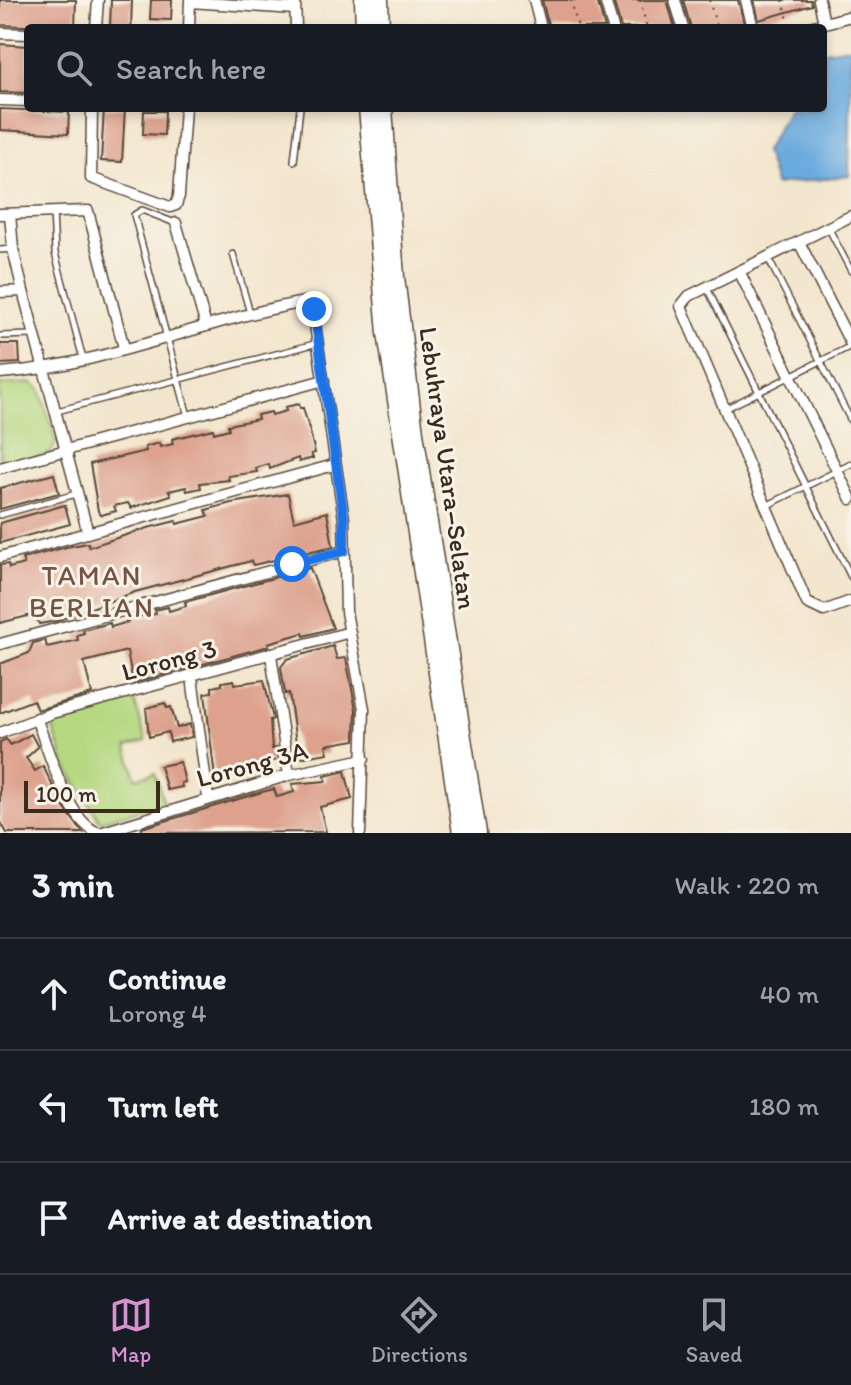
<!DOCTYPE html>
<meta charset="utf-8">
<style>
body{margin:0;font-family:Itim,sans-serif;background:#20242c;color:#f1f3f6}
.scale{position:absolute;left:24px;bottom:20px;width:136px;box-sizing:border-box;padding-left:8px;border:4px solid #3b2a1e;border-top:0;font-size:22px;line-height:28px;white-space:nowrap;color:#3b2a1e;-webkit-text-stroke:6px #f7f3e8;paint-order:stroke}
.stop{position:absolute;width:24px;height:24px;margin:-18px;border:6px solid #1a73e8;border-radius:50%;background:#fff}
.stop.end{background:#1a73e8;border-color:#fff;box-shadow:0 2px 8px #0008}
.list{margin:0;padding:0;list-style:none}
h2{display:flex;justify-content:space-between;align-items:center;height:104px;margin:0;padding:0 32px;font-size:34px}
h2 small{font-size:26px;font-weight:400;color:#9ea1a6}
.list li{display:grid;grid-template-columns:52px 1fr auto;gap:24px;align-items:center;box-sizing:border-box;height:112px;padding:0 32px;border-top:2px solid #363941}
.list b{display:block;font-size:30px;white-space:nowrap}
.list p{margin:0;font-size:26px;white-space:nowrap;color:#9ea1a6}
.list em{font-size:26px;font-style:normal;color:#9ea1a6}
.icon{flex:none;width:44px;height:44px;fill:none;stroke:currentColor;stroke-width:2;stroke-linecap:round;stroke-linejoin:round}
.map{position:relative;flex:none;width:851px;height:833px;overflow:hidden}
.search{position:absolute;background:#171b24;box-shadow:0 4px 12px #0003;left:24px;right:24px;top:24px;height:88px;display:flex;align-items:center;gap:20px;box-sizing:border-box;padding:0 28px;border-radius:8px;color:#9ea1a6;font-size:30px}
.sheet{height:440px;background:#171b24}
nav{display:flex;justify-content:space-around;align-items:center;box-sizing:border-box;height:112px;border-top:2px solid #363941;background:#171b24;font-size:22px;color:#9ea1a6}
nav a{display:grid;justify-items:center;gap:4px}
nav .on{color:#d690ce}
.map>svg:first-child{display:block}
.green{fill:#b5d881;stroke:#788150;stroke-width:2}
.water{fill:#6aaade;stroke:#526a7e;stroke-width:2}
.building{fill:#dda18d}
.lines{fill:none;stroke-linecap:round;stroke-linejoin:round}
.lane-casing{stroke:#574638;stroke-width:8}
.street-casing{stroke:#574638;stroke-width:13}
.highway-casing{stroke:#574638;stroke-width:21}
.path{stroke:#574638;stroke-width:2;stroke-dasharray:2 6;stroke-linecap:butt}
.lane{stroke:#fff;stroke-width:5}
.street{stroke:#fff;stroke-width:10}
.highway{stroke:#fff;stroke-width:18}
.route{stroke:#1a73e8;stroke-width:10}
.labels{text-anchor:middle;dominant-baseline:central;stroke-width:6;stroke-linejoin:round;paint-order:stroke}
.street-label{font-size:26px;fill:#3b2a1e;stroke:#f7f3e8}
.neighbourhood-label{font-size:28px;letter-spacing:2px;fill:#745445;stroke:#f7f3e8}
</style>
<div class="map">
<svg width="851" height="833" viewBox="0 0 851 833">
<rect width="100%" height="100%" fill="#f7f3e8"/>
<filter id="ink" filterUnits="userSpaceOnUse"><feTurbulence type="fractalNoise" baseFrequency=".0125" numOctaves="2"/><feDisplacementMap in="SourceGraphic" scale="16" xChannelSelector="R" yChannelSelector="G"/><feConvolveMatrix kernelMatrix="1 2 1 2 8 2 1 2 1" color-interpolation-filters="sRGB"/></filter>
<filter id="wash" filterUnits="userSpaceOnUse"><feTurbulence type="fractalNoise" baseFrequency=".006" numOctaves="4" result="noise"/><feDisplacementMap in="SourceGraphic" scale="32" xChannelSelector="R" yChannelSelector="G"/><feGaussianBlur stdDeviation="1.8" result="paint"/><feColorMatrix in="noise" values="0 0 0 0 0 0 0 0 0 0 0 0 0 0 0 0 0 1.4 0 .05"/><feComposite in="paint" operator="in"/></filter>
<g filter="url(#wash)">
<rect width="100%" height="100%" fill="#f3e6ce"/>
<path class="green" d="M 32,383 L 40,389 L 56,442 L 51,453 L 0,467 L 0,385 Z
M 134,699 L 146,741 L 127,747 L 136,778 L 155,773 L 164,803 L 100,821 L 65,764 L 51,722 Z"/>
<path class="water" d="M 851,47 L 849,176 L 775,185 L 765,151 L 789,108 L 823,108 L 823,51 Z"/>
<g id="blocks">
<path class="building" d="M 0,0 L 76,0 L 75,28 L 0,25 Z
M 111,0 L 132,0 L 131,28 L 110,28 Z
M 151,0 L 172,0 L 171,20 L 150,19 Z
M 542,0 L 597,0 L 605,28 L 549,28 Z
M 613,0 L 667,0 L 675,28 L 621,28 Z
M 683,0 L 738,0 L 744,24 L 691,28 Z
M 754,0 L 811,0 L 812,5 L 759,20 Z
M 0,44 L 28,46 L 28,93 L 0,92 Z
M 104,108 L 125,108 L 122,162 L 101,161 Z
M 0,109 L 69,112 L 68,134 L 0,130 Z
M 144,111 L 165,111 L 164,135 L 143,134 Z
M 0,344 L 19,344 L 20,363 L 0,364 Z
M 299,404 L 300,408 L 303,408 L 310,432 L 315,453 L 311,454 L 313,458 L 299,462 L 298,458 L 270,469 L 269,464 L 256,468 L 257,472 L 228,476 L 229,480 L 200,483 L 201,488 L 187,491 L 186,487 L 169,491 L 171,495 L 131,508 L 128,503 L 114,506 L 116,511 L 101,515 L 98,511 L 90,464 L 146,451 L 145,447 L 159,443 L 160,447 L 173,444 L 172,439 L 213,429 L 214,433 L 229,429 L 228,425 L 258,419 L 257,415 L 271,412 L 272,415 L 286,411 L 285,407 Z
M 54,474 L 59,493 L 0,509 L 0,488 Z
M 288,494 L 294,521 L 327,512 L 333,546 L 253,565 L 251,561 L 135,592 L 56,621 L 39,624 L 36,614 L 0,623 L 0,565 L 8,564 L 9,568 L 24,564 L 22,559 L 66,547 L 88,543 L 89,547 L 148,528 L 176,521 L 177,524 L 208,516 L 206,510 L 231,503 Z
M 65,505 L 70,524 L 0,543 L 0,523 Z
M 310,568 L 333,628 L 304,636 L 303,633 L 268,643 L 269,646 L 133,683 L 127,651 L 84,662 L 92,694 L 37,710 L 33,700 L 0,713 L 0,664 L 29,653 L 33,643 L 45,640 L 47,647 L 78,640 L 77,635 L 84,633 L 83,630 L 110,623 L 111,627 L 128,622 L 127,618 L 156,614 L 155,610 L 168,607 L 169,611 L 186,606 L 185,602 Z
M 333,646 L 337,659 L 346,658 L 356,710 L 355,740 L 326,745 L 328,753 L 298,758 L 289,693 L 285,694 L 281,667 L 287,659 Z
M 234,680 L 235,684 L 264,680 L 273,719 L 270,720 L 272,749 L 277,748 L 279,760 L 246,765 L 247,774 L 215,778 L 205,693 L 212,692 L 212,687 L 222,685 L 222,682 Z
M 165,703 L 167,708 L 171,707 L 177,728 L 190,724 L 192,737 L 170,742 L 168,732 L 149,737 L 146,708 Z
M 31,734 L 38,747 L 26,758 L 35,771 L 43,766 L 62,805 L 83,833 L 7,833 L 0,821 L 0,742 L 6,739 L 11,745 Z
M 180,762 L 185,782 L 181,783 L 182,787 L 167,790 L 160,766 Z
M 345,771 L 352,799 L 320,807 L 326,832 L 141,833 L 142,828 L 262,792 L 274,789 L 277,797 L 294,792 L 292,784 L 326,781 L 325,776 Z"/>
</g>
</g>
<g filter="url(#ink)">
<use href="#blocks" fill-opacity="0" stroke="#574638" stroke-width="2"/>
<g class="lines">
<defs>
<path id="lane" d="M 294,161 L 300,108
M 53,211 L 55,253 L 83,359
M 175,223 L 142,210 L 134,215 L 188,416
M 829,229 L 851,271
M 0,250 L 13,249
M 233,254 L 250,313
M 768,258 L 851,421
M 707,288 L 851,577
M 0,336 L 33,335
M 725,409 L 851,346
M 57,411 L 318,343
M 768,505 L 851,464
M 0,515 L 76,494"/>
<path id="street" d="M 295,0 L 296,28
M 534,0 L 541,28
M 605,0 L 613,28
M 675,0 L 683,28
M 746,0 L 753,28
M 819,0 L 824,23
M 190,2 L 295,9
M 96,28 L 98,0
M 189,28 L 190,0
M 806,28 L 851,16
M 0,33 L 28,34
M 0,100 L 28,101
M 92,108 L 91,178 L 170,207 L 176,205 L 179,196 L 185,108
M 0,214 L 88,211 L 124,348
M 10,214 L 13,249 L 23,291 L 88,533
M 851,216 L 689,296 L 681,306 L 807,603 L 824,611 L 851,601
M 176,223 L 206,326
M 799,242 L 851,344
M 739,271 L 851,499
M 0,292 L 23,291
M 0,373 C 104,366 203,320 305,302 L 312,305 L 344,519 L 346,612 L 364,709 L 360,833
M 0,468 L 324,380
M 0,557 L 334,465
M 0,644 L 344,551
M 271,655 L 289,775
M 192,677 L 208,798
M 36,718 C 48,747 68,826 100,833 L 289,775 L 364,759
M 0,733 L 52,713 L 350,632"/>
<path id="highway" d="M 364,0 L 365,28
M 379,0 L 380,28
M 368,108 L 387,333 L 462,833
M 383,108 L 395,277 L 414,433 L 477,833"/>
</defs>
<use href="#lane" class="lane-casing"/>
<use href="#street" class="street-casing"/>
<use href="#highway" class="highway-casing"/>
<path class="path" d="M 571,0 L 578,28
M 640,0 L 647,28
M 709,0 L 717,28
M 783,0 L 790,28"/>
<use href="#lane" class="lane"/>
<use href="#street" class="street"/>
<use href="#highway" class="highway"/>
</g>
</g>
<g class="lines" filter="url(#ink)">
<path class="route" d="M 292,564 L 344,551 L 344,519 L 314,309"/>
</g>
<g class="labels">
<g class="street-label">
<text transform="translate(448 468) rotate(82)">Lebuhraya Utara–Selatan</text>
<text transform="translate(169 660) rotate(-15)">Lorong 3</text>
<text transform="translate(252 764) rotate(-15)">Lorong 3A</text>
</g>
<g class="neighbourhood-label">
<text x="92" y="575">TAMAN<tspan x="92" dy="32">BERLIAN</tspan></text>
</g>
</g>
</svg>
<div class="scale">100 m</div>
<div class="stop" style="left:292px;top:564px"></div>
<div class="stop end" style="left:314px;top:309px"></div>
<div class="search"><svg class="icon" aria-label="search" viewBox="0 0 24 24"><circle cx="10" cy="10" r="6"/><path d="M15 15l6 6"/></svg>Search here</div>
</div>
<section class="sheet">
<h2>3 min<small>Walk · 220 m</small></h2>
<ul class="list">
<li><svg class="icon" aria-label="ahead" viewBox="0 0 24 24"><path d="M12 20V5M6 11l6-6 6 6"/></svg><div><b>Continue</b><p>Lorong 4</p></div><em>40 m</em></li>
<li><svg class="icon" aria-label="left" viewBox="0 0 24 24"><path d="M17 20v-9H6M10 6l-5 5 5 5"/></svg><div><b>Turn left</b></div><em>180 m</em></li>
<li><svg class="icon" aria-label="arrive" viewBox="0 0 24 24"><path d="M6 21V4h12l-3 4 3 4H6"/></svg><div><b>Arrive at destination</b></div></li>
</ul>
</section>
<nav>
<a class="on"><svg class="icon" aria-label="map" viewBox="0 0 24 24"><path d="M3 6l6-2 6 2 6-2v14l-6 2-6-2-6 2zM9 4v14M15 6v14"/></svg>Map</a>
<a><svg class="icon" aria-label="directions" viewBox="0 0 24 24"><path d="M12 3l9 9-9 9-9-9zM9 14v-3h6M13 9l2 2-2 2"/></svg>Directions</a>
<a><svg class="icon" aria-label="saved" viewBox="0 0 24 24"><path d="M7 4h10v16l-5-4-5 4z"/></svg>Saved</a>
</nav>
